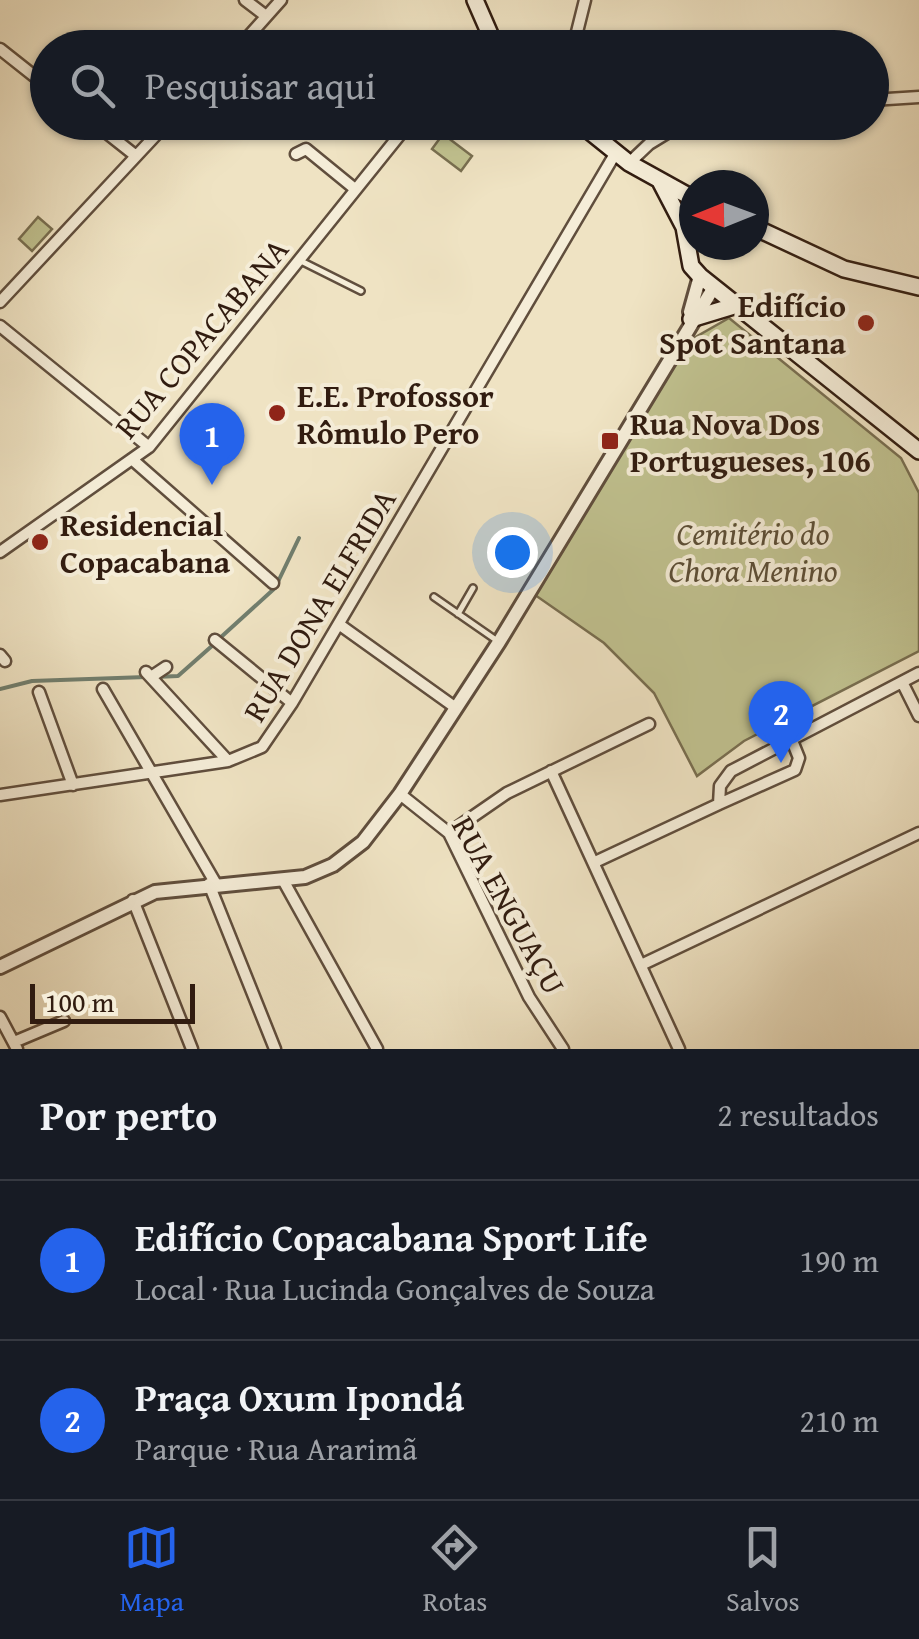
<!DOCTYPE html>
<html lang="pt">
<meta charset="utf-8">
<style>
body{margin:0;font-family:"Gentium Book Plus",serif;background:#20242c;color:#f1f3f6}
.compass{position:absolute;left:679px;top:170px;width:90px;height:90px;border-radius:50%;background:#171b24;box-shadow:0 2px 8px #0004;rotate:269deg}
.scale{position:absolute;left:30px;bottom:25px;width:165px;box-sizing:border-box;padding-left:10px;border:5px solid #311c10;border-top:0;font-size:28px;line-height:35px;white-space:nowrap;color:#311c10;-webkit-text-stroke:8px #f5edd8;paint-order:stroke}
.you{position:absolute;left:512px;top:552px;width:35px;height:35px;margin:-25px;border:8px solid #fff;border-radius:50%;background:#1a73e8;box-shadow:0 0 0 15px #1a73e833}
.badge{display:grid;place-items:center;width:65px;height:65px;border-radius:50%;background:#2563eb;color:#fff;font-size:32px;font-weight:700}
.pin{position:absolute;translate:-50% -82px;filter:drop-shadow(0 2px 5px #0008)}
.pin::after{content:'';position:absolute;top:52px;width:35px;height:30px;background:inherit;clip-path:polygon(0 0,100% 0,50% 100%)}
.list{margin:0;padding:0;list-style:none}
h2{display:flex;justify-content:space-between;align-items:center;height:130px;margin:0;padding:0 40px;font-size:42px}
h2 small{font-size:32px;font-weight:400;color:#9ea1a6}
.list li{display:grid;grid-template-columns:65px 1fr auto;gap:30px;align-items:center;box-sizing:border-box;height:160px;padding:0 40px;border-top:2px solid #363941}
.list b{display:block;font-size:38px;white-space:nowrap}
.list p{margin:0;font-size:32px;white-space:nowrap;color:#9ea1a6}
.list em{font-size:32px;font-style:normal;color:#9ea1a6}
.icon{flex:none;width:55px;height:55px;fill:none;stroke:currentColor;stroke-width:2;stroke-linecap:round;stroke-linejoin:round}
.map{position:relative;flex:none;width:919px;height:1049px;overflow:hidden}
.search{position:absolute;background:#171b24;box-shadow:0 2px 8px #0004;left:30px;right:30px;top:30px;height:110px;display:flex;align-items:center;gap:25px;box-sizing:border-box;padding:0 35px;border-radius:55px;color:#9ea1a6;font-size:38px}
.sheet{height:450px;background:#171b24}
nav{display:flex;justify-content:space-around;align-items:center;box-sizing:border-box;height:140px;border-top:2px solid #363941;background:#171b24;font-size:28px;color:#9ea1a6}
nav a{display:grid;justify-items:center;gap:5px}
nav .on{color:#2563eb}
.map>svg:first-child{display:block}
.green{fill:#c0c18f;stroke:#786e50;stroke-width:2.5}
.lines{fill:none;stroke-linecap:round;stroke-linejoin:round}
.stream{stroke:#717e6e;stroke-width:4}
.service-casing{stroke:#604e3d;stroke-width:10}
.minor-casing{stroke:#604e3d;stroke-width:15}
.tertiary-casing{stroke:#604e3d;stroke-width:18}
.secondary-casing{stroke:#311c10;stroke-width:20}
.service{stroke:#f5edd8;stroke-width:5}
.minor{stroke:#f5edd8;stroke-width:10}
.tertiary{stroke:#f5edd8;stroke-width:12}
.secondary{stroke:#f5edd8;stroke-width:15}
.poi-dot{fill:#8f2418;stroke:#f5edd8;stroke-width:4}
.labels{text-anchor:middle;dominant-baseline:central;stroke-width:8;stroke-linejoin:round;paint-order:stroke}
.poi-label{font-size:32px;font-weight:bold;fill:#311c10;stroke:#f5edd8;text-anchor:start}
.street-label{font-size:32px;fill:#311c10;stroke:#f5edd8}
.park-label{font-size:32px;font-style:italic;fill:#5c4e36;stroke:#f5edd8}
</style>
<div class="map">
<svg width="919" height="1049" viewBox="0 0 919 1049">
<rect width="100%" height="100%" fill="#efe3c3"/>
<filter id="stains"><feTurbulence type="fractalNoise" baseFrequency=".002" numOctaves="4"/><feColorMatrix values="0 0 0 0 .2 0 0 0 0 .09 0 0 0 0 .02 0 0 0 .5 -.17"/></filter>
<radialGradient id="worn" r=".72"><stop offset=".6" stop-color="#630" stop-opacity="0"/><stop offset="1" stop-color="#630" stop-opacity=".3"/></radialGradient>
<path class="green" d="M 443,134 L 472,156 L 461,171 L 432,149 Z
M 38,217 L 52,229 L 32,251 L 19,239 Z
M 729,318 L 901,458 L 919,493 L 919,651 L 744,741 L 697,776 L 654,693 L 604,643 L 535,595 L 687,342 Z"/>
<g class="lines">
<path class="stream" d="M 220,638 L 275,588 L 299,538
M 155,677 L 178,676 L 213,645
M 0,689 L 32,681 L 146,677"/>
<defs>
<path id="service" d="M 301,261 L 361,291
M 434,597 L 496,640
M 458,614 L 473,588"/>
<path id="minor" d="M 245,0 L 266,16
M 238,48 L 281,0
M 474,48 L 487,32
M 573,48 L 585,0
M 0,49 L 48,87
M 872,100 L 919,97
M 93,122 L 136,156
M 296,154 L 306,149 L 355,189
M 629,163 L 649,144 L 685,122
M 0,302 L 168,122
M 0,326 L 149,447
M 134,461 L 273,583
M 0,552 L 149,447 L 410,122
M 340,625 L 456,708
M 215,640 L 292,703
M 0,655 L 5,661
M 146,672 L 228,761
M 151,677 L 166,667
M 902,682 L 919,716
M 103,689 L 216,884
M 39,692 L 73,785
M 551,771 L 679,1049
M 400,794 L 449,833 L 529,997 L 563,1049
M 0,795 L 228,761 L 262,747 L 292,703 L 615,154
M 719,804 L 795,770 L 799,758 L 791,738
M 449,833 L 507,793 L 649,724
M 595,862 L 719,804 L 720,786 L 731,771 L 919,673
M 283,880 L 377,1049
M 209,884 L 275,1049
M 133,900 L 192,1049
M 641,965 L 919,833
M 0,1017 L 17,1049
M 14,1042 L 64,1021"/>
<path id="tertiary" d="M 690,312 L 700,276
M 0,967 L 155,892 L 305,877 L 333,865 L 363,842 L 400,794 L 499,642 L 714,287"/>
<path id="secondary" d="M 475,0 L 496,48
M 578,122 L 629,163 L 694,199
M 660,181 L 684,227 L 691,266 L 700,276 L 919,451
M 754,227 L 844,269 L 919,287
M 691,319 L 737,305"/>
</defs>
<use href="#service" class="service-casing"/>
<use href="#minor" class="minor-casing"/>
<use href="#tertiary" class="tertiary-casing"/>
<use href="#secondary" class="secondary-casing"/>
<use href="#service" class="service"/>
<use href="#minor" class="minor"/>
<use href="#tertiary" class="tertiary"/>
<use href="#secondary" class="secondary"/>
</g>
<g class="poi-dot">
<circle cx="866" cy="323" r="10"/>
<circle cx="277" cy="413" r="10"/>
<rect x="600" y="431" width="20" height="20" rx="5"/>
<circle cx="40" cy="542" r="10"/>
</g>
<g class="labels">
<g class="poi-label">
<text x="846" y="305" text-anchor="end">Edifício<tspan x="846" dy="37">Spot Santana</tspan></text>
<text x="297" y="395">E.E. Profossor<tspan x="297" dy="37">Rômulo Pero</tspan></text>
<text x="630" y="423">Rua Nova Dos<tspan x="630" dy="37">Portugueses, 106</tspan></text>
<text x="60" y="524">Residencial<tspan x="60" dy="37">Copacabana</tspan></text>
</g>
<g class="street-label">
<text transform="translate(201 338) rotate(-50)">RUA COPACABANA</text>
<text transform="translate(319 605) rotate(-59)">RUA DONA ELFRIDA</text>
<text transform="translate(509 905) rotate(61)">RUA ENGUAÇU</text>
</g>
<g class="park-label">
<text x="753" y="533">Cemitério do<tspan x="753" dy="37">Chora Menino</tspan></text>
</g>
</g>
<rect width="100%" height="100%" filter="url(#stains)"/>
<rect width="100%" height="100%" fill="url(#worn)"/>
</svg>
<svg class="compass" viewBox="-18 -18 36 36"><path d="M0-13l5 13h-10z" fill="#e53935"/><path d="M0 13l5-13h-10z" fill="#9ea1a6"/></svg>
<div class="scale">100 m</div>
<div class="you"></div>
<div class="pin badge" style="left:212px;top:485px">1</div>
<div class="pin badge" style="left:781px;top:763px">2</div>
<div class="search"><svg class="icon" aria-label="search" viewBox="0 0 24 24"><circle cx="10" cy="10" r="6"/><path d="M15 15l6 6"/></svg>Pesquisar aqui</div>
</div>
<section class="sheet">
<h2>Por perto<small>2 resultados</small></h2>
<ul class="list">
<li><span class="badge">1</span><div><b>Edifício Copacabana Sport Life</b><p>Local · Rua Lucinda Gonçalves de Souza</p></div><em>190 m</em></li>
<li><span class="badge">2</span><div><b>Praça Oxum Ipondá</b><p>Parque · Rua Ararimã</p></div><em>210 m</em></li>
</ul>
</section>
<nav>
<a class="on"><svg class="icon" aria-label="map" viewBox="0 0 24 24"><path d="M3 6l6-2 6 2 6-2v14l-6 2-6-2-6 2zM9 4v14M15 6v14"/></svg>Mapa</a>
<a><svg class="icon" aria-label="directions" viewBox="0 0 24 24"><path d="M12 3l9 9-9 9-9-9zM9 14v-3h6M13 9l2 2-2 2"/></svg>Rotas</a>
<a><svg class="icon" aria-label="saved" viewBox="0 0 24 24"><path d="M7 4h10v16l-5-4-5 4z"/></svg>Salvos</a>
</nav>
